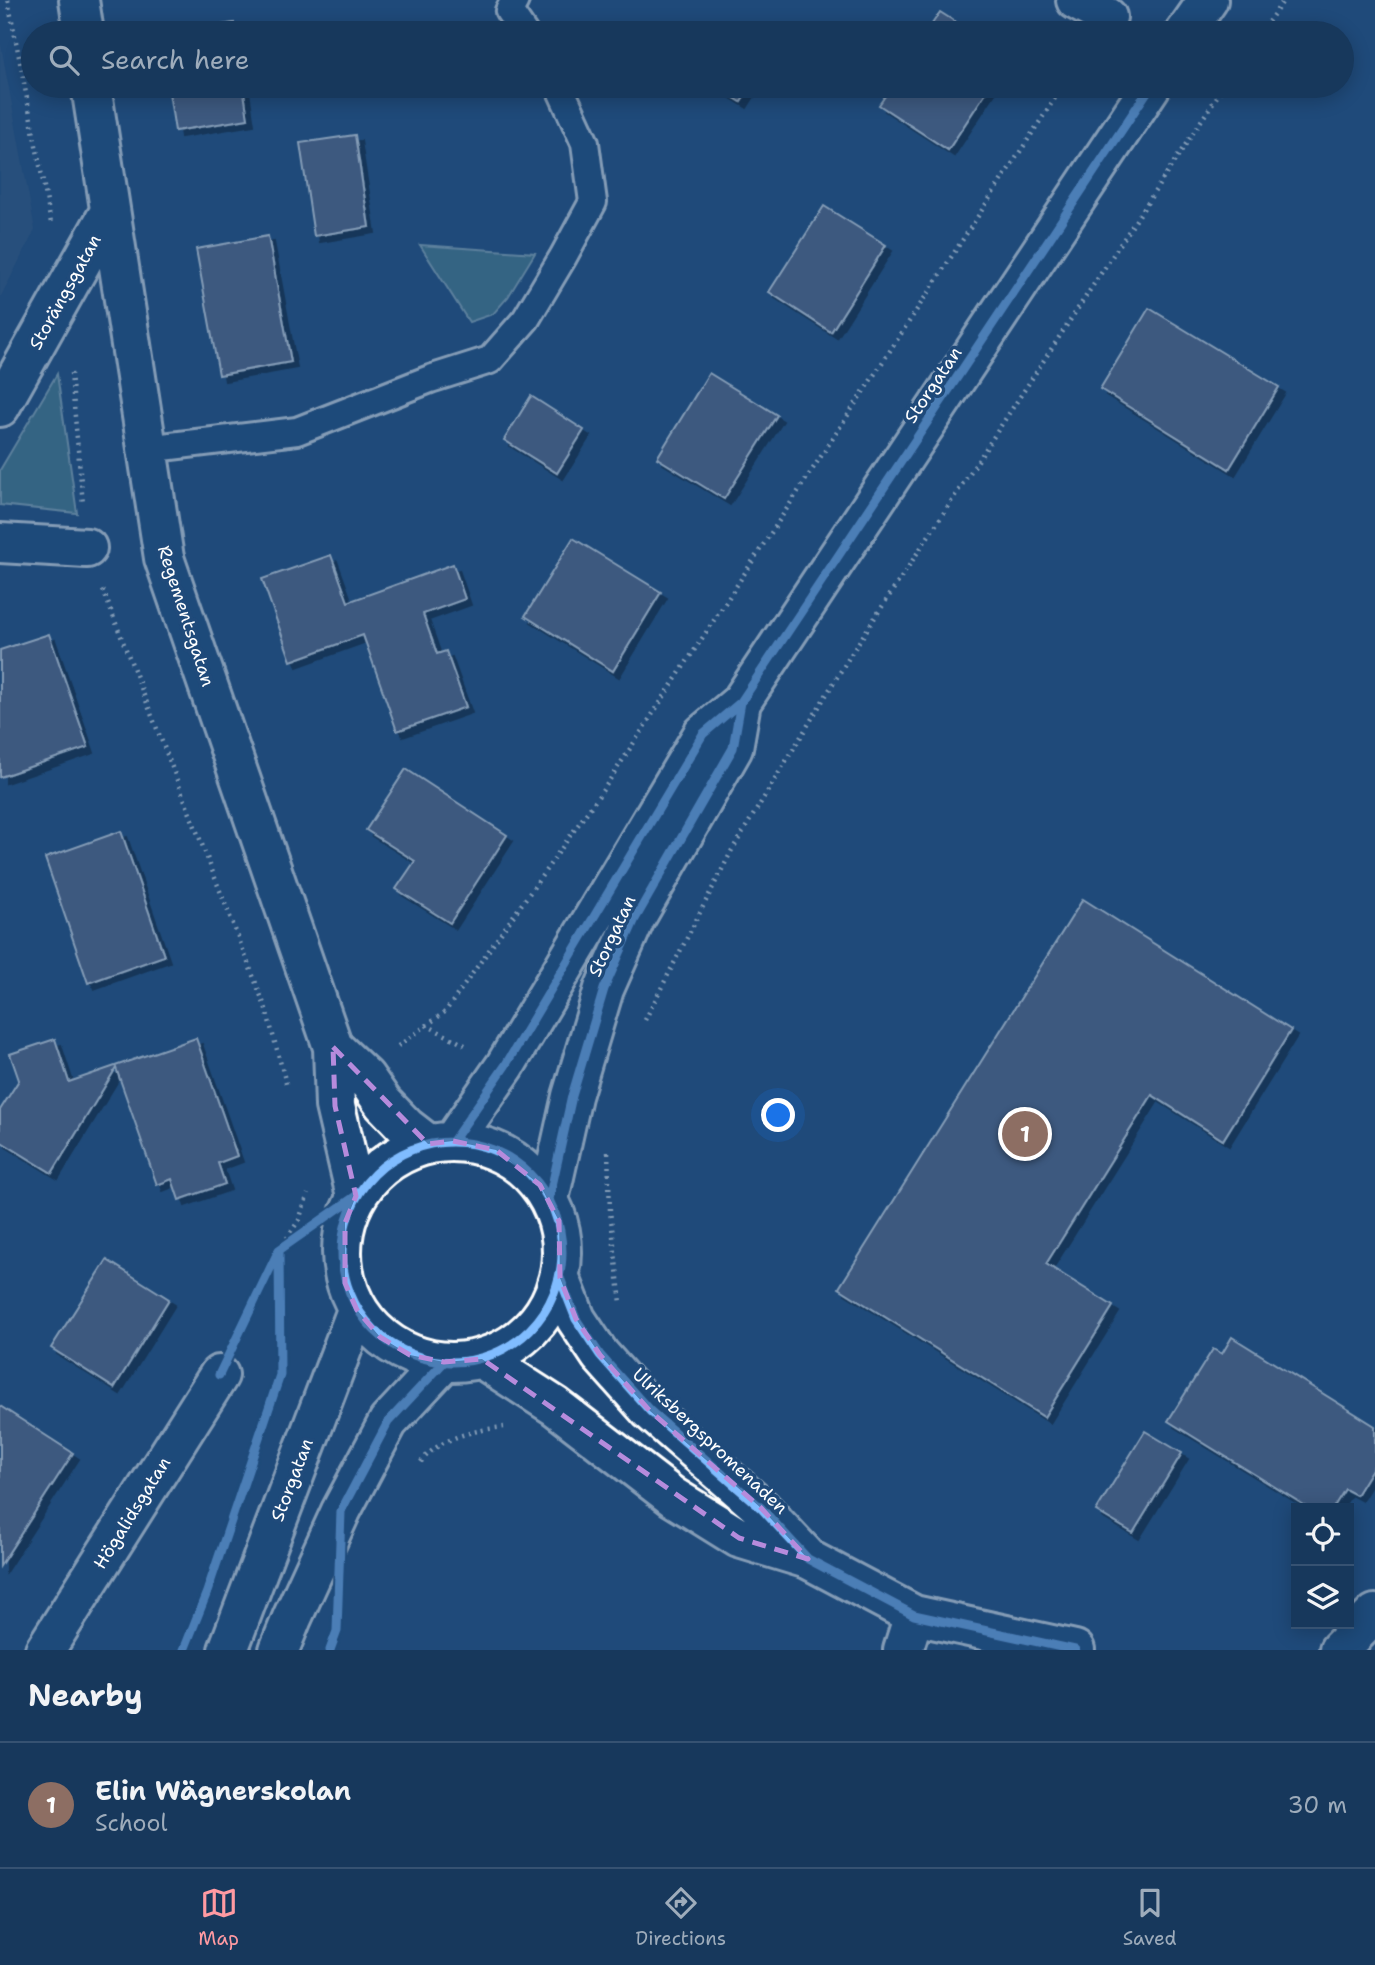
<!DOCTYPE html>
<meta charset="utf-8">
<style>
body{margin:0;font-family:"Shantell Sans",sans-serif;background:#244365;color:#f1f3f6}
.controls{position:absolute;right:21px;bottom:21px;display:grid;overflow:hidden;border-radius:0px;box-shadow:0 4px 18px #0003}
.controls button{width:63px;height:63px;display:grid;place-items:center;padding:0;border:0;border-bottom:2px solid #365272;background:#17385c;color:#f1f3f6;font:35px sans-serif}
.you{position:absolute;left:779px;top:1116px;width:24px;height:24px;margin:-18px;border:5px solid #fff;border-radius:50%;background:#1a73e8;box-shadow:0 0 0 10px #1a73e833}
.badge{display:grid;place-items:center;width:46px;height:46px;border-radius:50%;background:#ff9aa2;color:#fff;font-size:23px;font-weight:700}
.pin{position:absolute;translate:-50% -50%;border:4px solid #fff;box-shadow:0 2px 7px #0006}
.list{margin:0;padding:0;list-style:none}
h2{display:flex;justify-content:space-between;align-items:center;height:91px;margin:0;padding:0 28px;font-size:30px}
h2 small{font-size:23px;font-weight:400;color:#9eacbb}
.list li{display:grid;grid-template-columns:46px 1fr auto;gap:21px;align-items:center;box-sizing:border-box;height:126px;padding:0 28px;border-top:2px solid #365272}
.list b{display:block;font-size:26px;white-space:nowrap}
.list p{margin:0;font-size:23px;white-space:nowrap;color:#9eacbb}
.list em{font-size:23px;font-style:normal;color:#9eacbb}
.icon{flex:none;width:38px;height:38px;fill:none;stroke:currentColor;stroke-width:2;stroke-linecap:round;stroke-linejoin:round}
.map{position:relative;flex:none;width:1375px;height:1650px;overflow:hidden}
.search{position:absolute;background:#17385c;box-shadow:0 4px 18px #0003;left:21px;right:21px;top:21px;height:77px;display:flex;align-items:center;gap:18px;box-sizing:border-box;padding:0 24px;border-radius:38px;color:#9eacbb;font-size:26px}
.sheet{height:217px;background:#17385c}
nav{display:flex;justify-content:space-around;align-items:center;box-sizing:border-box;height:98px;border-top:2px solid #365272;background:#17385c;font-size:19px;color:#9eacbb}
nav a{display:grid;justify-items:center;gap:4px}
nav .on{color:#ff9aa2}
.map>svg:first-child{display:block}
.built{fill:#33547e}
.green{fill:#4f838f;stroke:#a7c1c7;stroke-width:2}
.building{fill:#626a86;stroke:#fff;stroke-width:2;filter:url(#shadow)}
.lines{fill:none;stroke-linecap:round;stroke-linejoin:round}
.service-casing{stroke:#fff;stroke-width:32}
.minor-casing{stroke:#fff;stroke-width:44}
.secondary-casing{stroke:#fff;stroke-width:44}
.path{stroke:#fff;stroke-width:4.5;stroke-dasharray:2 5;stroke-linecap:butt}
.service{stroke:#1f4a7a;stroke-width:26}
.minor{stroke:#1f4a7a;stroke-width:38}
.secondary{stroke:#1f4a7a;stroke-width:38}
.cycleway-casing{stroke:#1f4a7a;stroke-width:13}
.cycleway{stroke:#80bcff;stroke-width:9}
.marked{fill:none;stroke:#b68bdc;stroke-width:5;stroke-dasharray:14 9;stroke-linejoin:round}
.labels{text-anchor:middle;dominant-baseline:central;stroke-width:7;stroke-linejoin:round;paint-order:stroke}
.street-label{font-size:18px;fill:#fff;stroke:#1f4a7a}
</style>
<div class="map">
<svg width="1375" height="1650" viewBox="0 0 1375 1650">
<defs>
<filter id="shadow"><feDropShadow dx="6" dy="6" stdDeviation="0" flood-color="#0009"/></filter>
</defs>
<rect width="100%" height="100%" fill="#1f4a7a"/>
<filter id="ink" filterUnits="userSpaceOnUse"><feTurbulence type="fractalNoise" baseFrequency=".0143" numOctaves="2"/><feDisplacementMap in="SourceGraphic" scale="14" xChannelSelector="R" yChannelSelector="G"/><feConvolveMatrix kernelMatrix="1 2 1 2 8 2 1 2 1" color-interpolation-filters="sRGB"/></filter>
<g filter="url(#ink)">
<path class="built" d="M 0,40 L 35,230 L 0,298 Z"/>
<path class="green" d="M 420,245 L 535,253 L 508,297 L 493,314 L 469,322 Z
M 57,374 L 77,513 L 0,505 L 0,470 Z"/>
<path class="building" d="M 940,12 L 973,33 L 926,33 Z
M 234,23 L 235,33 L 170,33 Z
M 168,86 L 243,86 L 248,119 L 175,131 Z
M 715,86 L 751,86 L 741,102 Z
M 892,86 L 990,86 L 948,150 L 879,105 Z
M 355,135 L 369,227 L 314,236 L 300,143 Z
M 824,206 L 886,245 L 831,332 L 769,292 Z
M 268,236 L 291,362 L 219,375 L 196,249 Z
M 1149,308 L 1279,387 L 1229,469 L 1100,389 Z
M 709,373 L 777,415 L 724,499 L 657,458 Z
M 531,396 L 584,430 L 557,473 L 504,440 Z
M 573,538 L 661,592 L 613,671 L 525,616 Z
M 331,555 L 348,602 L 453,564 L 465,599 L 423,614 L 437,654 L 446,651 L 466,707 L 397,731 L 363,635 L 291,661 L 262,579 Z
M 49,634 L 88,747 L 0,777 L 0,650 Z
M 406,769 L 507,835 L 450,923 L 396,889 L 415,861 L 366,830 Z
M 121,831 L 164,956 L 88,983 L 45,858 Z
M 1083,899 L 1291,1030 L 1223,1140 L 1152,1095 L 1046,1264 L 1113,1306 L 1044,1417 L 839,1288 Z
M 196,1038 L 237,1156 L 218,1163 L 225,1184 L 179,1200 L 172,1179 L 157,1185 L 116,1068 L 52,1173 L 0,1141 L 0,1110 L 19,1080 L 10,1054 L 55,1039 L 69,1082 Z
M 107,1260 L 169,1299 L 114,1388 L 51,1348 Z
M 1232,1337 L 1375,1426 L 1375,1464 L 1356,1495 L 1345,1489 L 1333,1508 L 1309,1508 L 1168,1421 L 1213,1349 L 1222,1354 Z
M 0,1406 L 73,1453 L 0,1566 Z
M 1145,1431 L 1182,1453 L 1133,1533 L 1096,1511 Z"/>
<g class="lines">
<defs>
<path id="service" d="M 515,0 L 509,11 L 524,33
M 146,449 L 297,431 L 430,379 L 490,360 L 526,319 L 563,257 L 593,202 L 585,143 L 559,86"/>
<path id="minor" d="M 79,0 L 84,33
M 1076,0 L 1107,17
M 91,86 L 164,558 L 333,1047 L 335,1106 L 356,1196
M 0,407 L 109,213
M 0,543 L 87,548
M 333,1047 L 365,1077 L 383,1103 L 406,1127 L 428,1144
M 560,1278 L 576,1319 L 600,1355 L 650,1411 L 761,1508 L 807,1557
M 482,1359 L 555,1406 L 673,1497 L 739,1538 L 808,1559 L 914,1615 L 1075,1650
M 45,1650 L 219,1375
M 903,1650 L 914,1615
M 1339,1650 L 1375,1614"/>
<path id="secondary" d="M 1185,33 L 1208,0
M 453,1141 L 505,1066 L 703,734 L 741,702 L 1151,86
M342 1252a110 110 0 1 1 220 0a110 110 0 1 1-220 0Z
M 549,1199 L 572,1096 L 604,989 L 635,919 L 733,748 L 741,702
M 228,1650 L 357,1310
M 279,1650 L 292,1618 L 341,1511 L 388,1422 L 444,1362"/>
</defs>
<use href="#service" class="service-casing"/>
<use href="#minor" class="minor-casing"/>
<use href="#secondary" class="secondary-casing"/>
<path class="path" d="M 8,0 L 51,223
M 1260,33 L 1284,0
M 71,373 L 83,504
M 103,590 L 266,1009 L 287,1087
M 645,1020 L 732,850 L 853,651 L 1224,86
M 426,1025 L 465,1045
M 398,1046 L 445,1012 L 605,787 L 1063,86
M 608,1152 L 610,1211 L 621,1303
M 279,1250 L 299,1220 L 308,1194
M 421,1462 C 440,1437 475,1430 504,1427"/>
<use href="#service" class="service"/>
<use href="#minor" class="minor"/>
<use href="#secondary" class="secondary"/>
<defs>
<path id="cycleway" d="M 453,1141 L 505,1066 L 703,734 L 741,702 L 1151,86
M342 1252a110 110 0 1 1 220 0a110 110 0 1 1-220 0Z
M 549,1199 L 572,1096 L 604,989 L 635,919 L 733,748 L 741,702
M 560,1278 L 576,1319 L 600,1355 L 650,1411 L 761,1508 L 808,1559 L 914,1615 L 1075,1650
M 219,1375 L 279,1250 L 356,1196
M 184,1650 L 207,1592 L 280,1375 L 279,1250
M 330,1650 L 337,1631 L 341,1511 L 388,1422 L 444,1362"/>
</defs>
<use href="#cycleway" class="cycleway-casing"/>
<use href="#cycleway" class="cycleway"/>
</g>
</g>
<path d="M0 0H1375V1650H0ZM 333,1047 L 428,1144 L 453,1141 L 496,1150 L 540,1185 L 559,1221 L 560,1278 L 576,1319 L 600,1355 L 650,1411 L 761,1508 L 808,1559 L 739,1538 L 482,1359 L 444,1362 L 410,1355 L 380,1337 L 357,1310 L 345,1283 L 345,1223 L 356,1196 L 335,1106 Z" fill="#1f4a7a" fill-opacity=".55" fill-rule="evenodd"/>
<path class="marked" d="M 333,1047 L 428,1144 L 453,1141 L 496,1150 L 540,1185 L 559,1221 L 560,1278 L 576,1319 L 600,1355 L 650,1411 L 761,1508 L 808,1559 L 739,1538 L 482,1359 L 444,1362 L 410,1355 L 380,1337 L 357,1310 L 345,1283 L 345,1223 L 356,1196 L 335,1106 Z"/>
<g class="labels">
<g class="street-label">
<text transform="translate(65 292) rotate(-61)">Storängsgatan</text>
<text transform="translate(933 385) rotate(-56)">Storgatan</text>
<text transform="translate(186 616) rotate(72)">Regementsgatan</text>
<text transform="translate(612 936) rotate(-65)">Storgatan</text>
<text transform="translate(710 1441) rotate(43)">Ulriksbergspromenaden</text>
<text transform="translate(292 1480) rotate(-69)">Storgatan</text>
<text transform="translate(132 1513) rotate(-58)">Högalidsgatan</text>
</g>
</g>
</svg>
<div class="controls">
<button><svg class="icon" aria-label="locate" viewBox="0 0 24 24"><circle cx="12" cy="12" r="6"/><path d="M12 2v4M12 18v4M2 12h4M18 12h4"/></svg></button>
<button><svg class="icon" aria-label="layers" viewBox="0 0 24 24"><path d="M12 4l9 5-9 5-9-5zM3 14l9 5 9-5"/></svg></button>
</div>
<div class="you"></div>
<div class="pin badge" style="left:1025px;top:1134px;background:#8d6e63">1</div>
<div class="search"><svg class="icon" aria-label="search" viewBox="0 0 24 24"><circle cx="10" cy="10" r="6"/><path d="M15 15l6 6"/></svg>Search here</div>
</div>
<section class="sheet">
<h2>Nearby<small></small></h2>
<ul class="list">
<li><span class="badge" style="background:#8d6e63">1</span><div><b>Elin Wägnerskolan</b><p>School</p></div><em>30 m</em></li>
</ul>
</section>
<nav>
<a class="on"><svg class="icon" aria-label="map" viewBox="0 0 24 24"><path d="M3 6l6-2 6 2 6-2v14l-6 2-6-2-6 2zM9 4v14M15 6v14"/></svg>Map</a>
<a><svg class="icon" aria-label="directions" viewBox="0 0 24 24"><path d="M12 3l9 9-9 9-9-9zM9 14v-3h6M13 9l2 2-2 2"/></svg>Directions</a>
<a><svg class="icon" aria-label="saved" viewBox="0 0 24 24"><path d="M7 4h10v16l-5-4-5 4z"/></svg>Saved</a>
</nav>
